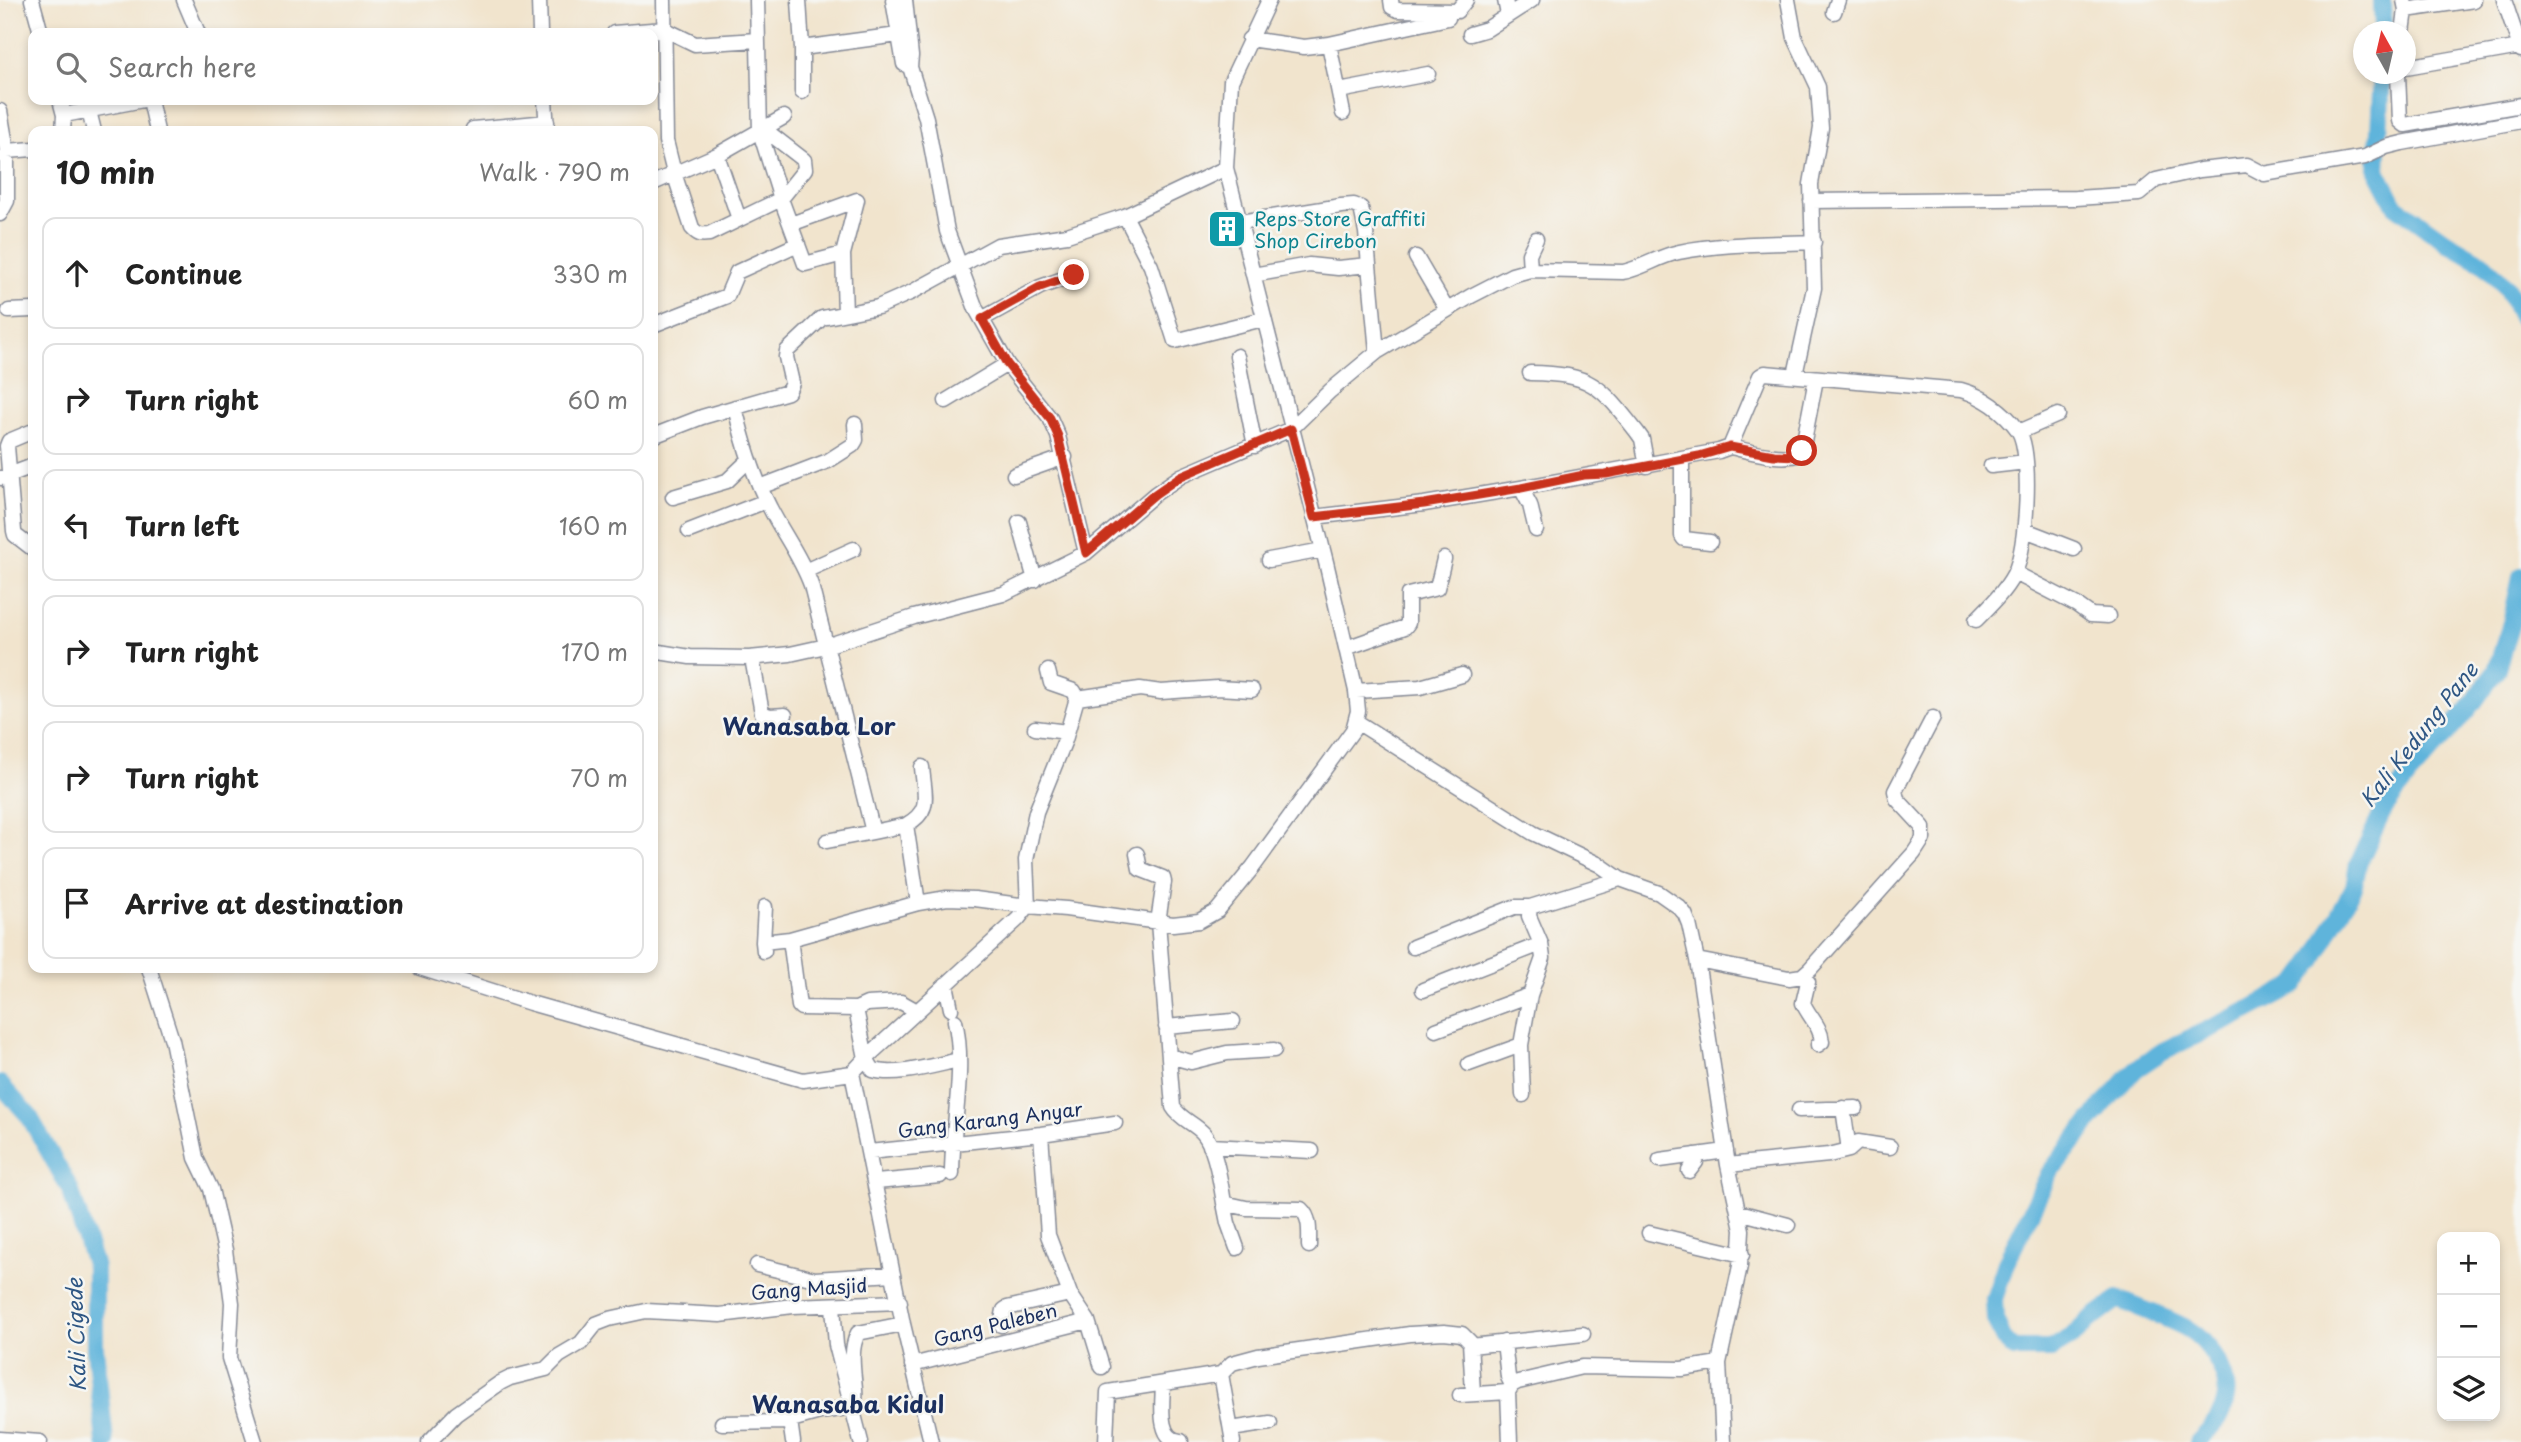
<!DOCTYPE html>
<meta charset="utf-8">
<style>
body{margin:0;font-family:"Playpen Sans",sans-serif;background:#f2f2f2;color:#222}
.controls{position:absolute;right:21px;bottom:21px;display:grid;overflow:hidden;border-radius:14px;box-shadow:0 4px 10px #0003}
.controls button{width:63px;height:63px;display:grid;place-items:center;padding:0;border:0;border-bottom:2px solid #e0e0e0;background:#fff;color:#222;font:35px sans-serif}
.compass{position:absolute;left:2353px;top:21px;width:63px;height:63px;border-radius:50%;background:#fff;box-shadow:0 4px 10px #0003;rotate:352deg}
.stop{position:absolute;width:21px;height:21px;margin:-16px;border:5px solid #c8321e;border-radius:50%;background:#fff}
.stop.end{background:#c8321e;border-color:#fff;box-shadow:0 2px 7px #0008}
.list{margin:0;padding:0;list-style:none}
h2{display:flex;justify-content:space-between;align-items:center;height:91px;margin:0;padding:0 28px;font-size:30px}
h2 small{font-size:23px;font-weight:400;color:#767676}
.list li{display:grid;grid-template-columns:46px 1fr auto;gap:21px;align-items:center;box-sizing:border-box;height:112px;margin:0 14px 14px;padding:0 14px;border:2px solid #e0e0e0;border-radius:14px}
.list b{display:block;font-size:26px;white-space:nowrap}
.list em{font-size:23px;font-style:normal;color:#767676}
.icon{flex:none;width:38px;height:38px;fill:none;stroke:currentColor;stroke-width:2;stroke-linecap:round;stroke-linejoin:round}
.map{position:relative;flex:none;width:2521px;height:1442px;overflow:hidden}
.search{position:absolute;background:#fff;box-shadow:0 4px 10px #0003;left:28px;top:28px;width:630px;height:77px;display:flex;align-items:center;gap:18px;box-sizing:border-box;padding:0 24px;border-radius:14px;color:#767676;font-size:26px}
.panel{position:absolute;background:#fff;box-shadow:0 4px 10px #0003;left:28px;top:126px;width:630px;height:847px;border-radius:14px}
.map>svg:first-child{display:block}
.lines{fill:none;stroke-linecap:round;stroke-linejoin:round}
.river{stroke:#5fb4db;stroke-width:18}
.minor-casing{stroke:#868a96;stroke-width:17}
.minor{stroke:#fff;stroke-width:14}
.route{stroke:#c8321e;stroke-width:9}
.labels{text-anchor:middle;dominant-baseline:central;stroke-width:5;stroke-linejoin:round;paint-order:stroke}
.culture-label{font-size:19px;fill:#0d838f;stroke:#f6f6f2;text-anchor:start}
.street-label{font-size:19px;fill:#1b2f5e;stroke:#f6f6f2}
.water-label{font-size:21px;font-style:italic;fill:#2f5784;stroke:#f6f6f2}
.quarter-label{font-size:23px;font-weight:bold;fill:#1b2f5e;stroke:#f6f6f2}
</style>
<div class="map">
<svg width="2521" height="1442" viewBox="0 0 2521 1442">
<rect width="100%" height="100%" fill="#f6f6f2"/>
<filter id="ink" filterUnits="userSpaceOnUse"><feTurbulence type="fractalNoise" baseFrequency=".0143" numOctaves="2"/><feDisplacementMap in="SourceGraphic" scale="14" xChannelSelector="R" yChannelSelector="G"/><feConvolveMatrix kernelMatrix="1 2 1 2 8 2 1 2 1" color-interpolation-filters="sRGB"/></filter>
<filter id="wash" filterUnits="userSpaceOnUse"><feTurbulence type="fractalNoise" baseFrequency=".00686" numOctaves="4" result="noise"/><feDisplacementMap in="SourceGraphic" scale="28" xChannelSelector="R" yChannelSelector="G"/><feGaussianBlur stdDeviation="1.57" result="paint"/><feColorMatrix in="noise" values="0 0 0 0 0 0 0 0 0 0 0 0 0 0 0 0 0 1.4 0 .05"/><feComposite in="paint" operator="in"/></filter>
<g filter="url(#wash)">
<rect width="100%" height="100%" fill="#f1e4cd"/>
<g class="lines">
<path class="river" d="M 2382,0 L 2383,32
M 2382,74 L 2377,170 L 2395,205 L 2448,243 L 2483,263 L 2506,287 L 2521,318
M 0,1084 L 29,1116 L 70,1189 L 95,1267 L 95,1348 L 105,1442
M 2198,1442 C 2211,1430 2224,1415 2226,1397 C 2230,1373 2207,1340 2188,1329 C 2166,1317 2140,1309 2118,1299 L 2088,1321 L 2073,1336 L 2051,1349 L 2014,1349 L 2003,1338 L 1995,1319 L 1994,1299 L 2006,1263 L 2050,1172 L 2103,1105 L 2136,1069 L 2163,1051 L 2237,1016 L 2296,985 L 2312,963 L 2354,887 L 2358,864 L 2384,809 L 2408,777 L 2468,710 L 2496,671 L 2512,620 L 2521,576"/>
</g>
</g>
<g filter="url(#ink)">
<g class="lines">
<defs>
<path id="minor" d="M 32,0 L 41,33
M 184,0 L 198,33
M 539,0 L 540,33
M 664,0 L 666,141 L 674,173 L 692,228 C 698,235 701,235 709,234 L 781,199 L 805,169 L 804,160 L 764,129
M 757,0 L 760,132 L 781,199 L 805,264 L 843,254
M 799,0 L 802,48 L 898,35
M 893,0 L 904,64 L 910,67 L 911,56 L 905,0
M 1391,0 L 1392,7 L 1398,10 L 1457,11 L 1466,0
M 1505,0 L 1508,15
M 1788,0 L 1795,38 L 1818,87 L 1821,128 L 1811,184 L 1814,288 L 1795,375
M 2504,0 L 2521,50
M 2406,10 L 2474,0
M 1834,12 L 1838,0
M 2403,32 L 2406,10 L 2404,0
M 614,33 L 664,29 L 695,44 L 757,40
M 1470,34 L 1487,29 L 1532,0
M 1249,39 L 1304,47 L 1329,44 L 1343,113
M 1329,44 L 1448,18
M 802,48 L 802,92
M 910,67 L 926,118 L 947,231 L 976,309 L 1007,364 L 1050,418 L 1058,436 L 1086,553
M 2406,67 L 2520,47
M 2398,74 L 2400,121 L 2405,125 L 2521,105
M 1339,91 L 1428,74
M 60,100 L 64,115 L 63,131
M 150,100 L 157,131
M 545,100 L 547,130
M 0,111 L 7,151 L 33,149
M 89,111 L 94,131
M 64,115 L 143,100
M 473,129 L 547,122
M 717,155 L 739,219
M 653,183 L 717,155 L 784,117
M 1811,201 L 2076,198 L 2139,194 L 2156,180 L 2200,170 L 2247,165 L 2264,174 L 2365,157 L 2386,147 L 2402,143 L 2521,121
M 0,214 L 7,201 L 7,151
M 1125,216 L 1151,266 L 1175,341 L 1263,319
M 1240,222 L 1341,206 L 1354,205 L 1361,208 L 1366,232 L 1377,352
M 791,224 L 857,200 L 843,254 L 845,313
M 1416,257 L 1447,310
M 1530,270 L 1529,254 L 1536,239
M 1253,275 L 1309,265 L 1338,268 L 1369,265
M 9,311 L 33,310
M 982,319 L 1040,287 L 1074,275
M 653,325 L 727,296 L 737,272 L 798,244
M 1237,356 L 1255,446
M 1530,373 C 1592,374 1600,385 1637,432 L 1642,439 L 1647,466
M 946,401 L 1007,364
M 735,407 C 743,442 753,476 770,508 C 783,534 801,557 811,585 L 873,832 L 906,825 L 918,903
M 33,431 L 9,441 L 7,446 L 14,531 L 15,535 L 33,549
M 2019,432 L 2058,415
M 653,436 L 702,417 L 788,392 L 792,383 L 786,357 L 787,351 L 822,318 L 878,307 L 912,292 L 998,245 L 1067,235 L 1125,216 L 1226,168
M 1730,447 C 1750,451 1780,461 1800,454 L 1803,446 L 1816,379
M 1682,460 L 1682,536 L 1684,539 L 1710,542
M 1991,466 L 2026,462
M 1014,475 L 1065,457
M 1,478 L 33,466
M 760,487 L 828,461 L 853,445 L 856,440 L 855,424
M 1521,488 L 1530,505 L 1536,530
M 673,497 L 727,481 L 749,460
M 1314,517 L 1424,504 L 1521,488 L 1719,451 L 1730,447 L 1760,376 L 1765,373 L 1961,390 C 1983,396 2004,411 2018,430 C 2033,452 2027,551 2014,574 C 2005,591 1990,606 1976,620
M 1019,522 L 1035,580
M 2025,530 L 2074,549
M 689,531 L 766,501
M 1269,560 L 1323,550
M 805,571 L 854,549
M 2015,573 L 2077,605 L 2091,615 L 2108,616
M 1346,648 L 1405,627 L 1408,623 L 1408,595 L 1437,588 L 1444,559
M 653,651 L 690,657 L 749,658 L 790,654 L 826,646 L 914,617 L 1003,594 L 1086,553 L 1155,494 L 1181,476 L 1291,429 L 1330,391 L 1377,352 L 1471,296 L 1512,275 L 1530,270 L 1623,272 C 1643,268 1659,256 1679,252 C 1723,243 1770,244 1814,242
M 752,658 L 762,713 L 770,716 L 785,715
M 1356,691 L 1420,687 L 1462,675
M 1077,698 L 1140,689 L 1161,692 L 1217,688 L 1252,690
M 1357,722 L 1533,833 L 1600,865 L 1620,879 L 1659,893 L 1679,907 L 1685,914 L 1689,924 L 1697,960 L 1728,1165 L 1742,1230 L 1740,1266 L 1719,1363 L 1723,1442
M 1035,728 L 1067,732
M 906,825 C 933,810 924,795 922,767
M 827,841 L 873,832
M 1137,854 L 1140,869 L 1163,878 L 1164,882 L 1158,922 L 1173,1107 C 1180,1119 1194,1123 1203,1133 C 1215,1146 1221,1184 1224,1203 L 1246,1208 L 1301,1209 C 1311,1218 1309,1233 1309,1246
M 790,939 L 799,1006 L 801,1008 L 856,1009 L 866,1058 L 873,1070 C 896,1077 935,1065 959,1060
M 763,942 L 765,907
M 1413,947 L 1514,907 L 1530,907
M 764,951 L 763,942 L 790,939 L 918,903 L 947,898 L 975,899 L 1028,906 L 1026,860 L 1036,812 L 1065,740 L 1077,698 L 1074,691 L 1051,683 L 1048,671
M 1697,960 L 1789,978 L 1802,976 L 1810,969 L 1914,853 L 1923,839 L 1923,827 L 1897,799 L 1895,791 L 1933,718
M 149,968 L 172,1040 L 196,1158 L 211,1189 L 225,1250 L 232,1303 L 229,1358 L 255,1442
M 420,968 L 530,1003 L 803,1080 L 852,1073
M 1802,976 L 1808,982 L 1803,1003 C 1809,1017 1821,1026 1822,1042 L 1818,1045
M 946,984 L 951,1009
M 1423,990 L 1541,944
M 856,1009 L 867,1004 L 901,1002 L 917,1011
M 1166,1027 L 1233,1021
M 1436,1030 L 1530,995
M 1169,1056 L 1191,1062 L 1227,1053 L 1274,1050
M 1469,1064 L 1521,1045
M 1523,1095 L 1521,1045 L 1530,995 L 1543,958 L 1541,944 L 1529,916 L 1530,907 L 1620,879
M 1843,1108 L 1849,1150
M 1799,1110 L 1856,1108
M 1041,1134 L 1048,1235 L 1070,1294 L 1088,1321 L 1102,1367
M 1210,1146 L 1312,1151
M 869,1152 L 1041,1134 L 1115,1123
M 1660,1160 L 1726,1151
M 1728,1165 L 1829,1155 L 1849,1150 L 1858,1142 L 1890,1147
M 1689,1171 L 1696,1162 L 1695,1155
M 952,1174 C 952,1125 966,1068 955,1021
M 876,1182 L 940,1176
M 1224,1203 L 1228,1223 L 1237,1248
M 1739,1212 L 1788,1225
M 1649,1233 L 1742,1255
M 757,1265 L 815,1279 L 893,1274
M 833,1306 L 836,1345 L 861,1442
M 1001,1325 L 1004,1310 L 1007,1308 L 1070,1294
M 1504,1342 L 1508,1377 L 1512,1385
M 1471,1346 L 1583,1334
M 912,1365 L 1088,1321
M 1221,1374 L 1232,1363 L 1258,1356 L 1410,1334 L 1444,1332 L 1462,1334 L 1470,1342 L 1473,1393
M 1163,1383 C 1163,1400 1156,1441 1181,1441
M 1460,1395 L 1508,1392
M 790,1421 L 793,1442
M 722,1423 L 784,1422 L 820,1412 L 853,1407 C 861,1394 845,1358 858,1333 L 903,1324
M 1231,1429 L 1270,1423
M 0,1439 L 40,1442
M 429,1442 L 456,1414 L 500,1383 L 510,1378 L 546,1369 L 559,1356 L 581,1343 L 596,1324 L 609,1319 L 646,1311 L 720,1315 L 793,1306 L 900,1302
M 931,1442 L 903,1324 L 852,1073 L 866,1058 L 1018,919 L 1028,906 L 1066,909 L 1173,924 L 1199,921 L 1217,911 L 1253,867 L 1353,730 L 1358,711 L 1356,691 L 1326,562 L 1226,168 L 1231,81 L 1269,0
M 1106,1442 L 1108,1392 L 1221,1374 L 1233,1442
M 1510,1442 L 1508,1392 L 1512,1385 L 1518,1382 L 1582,1367 L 1682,1369 L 1719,1363"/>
</defs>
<use href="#minor" class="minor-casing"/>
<use href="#minor" class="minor"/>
</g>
</g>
<g class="lines" filter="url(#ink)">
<path class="route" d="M 1074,275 L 1040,287 L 982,319 L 1007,364 L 1050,418 L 1058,436 L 1086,553 L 1155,494 L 1181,476 L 1291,429 L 1314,517 L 1424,504 L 1521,488 L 1584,475 L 1606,474 L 1699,456 L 1730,447 L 1774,455 L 1797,456 L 1802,451"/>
</g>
<defs>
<symbol id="building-square" viewBox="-11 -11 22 22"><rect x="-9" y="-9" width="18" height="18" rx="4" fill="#0f9aa8" stroke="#f6f6f2"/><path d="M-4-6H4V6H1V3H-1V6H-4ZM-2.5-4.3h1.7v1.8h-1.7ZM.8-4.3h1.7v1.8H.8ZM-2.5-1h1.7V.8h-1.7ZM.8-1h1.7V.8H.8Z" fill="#fff"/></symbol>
</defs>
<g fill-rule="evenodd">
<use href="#building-square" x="1205" y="207" width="44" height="44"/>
</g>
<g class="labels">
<g class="culture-label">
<text x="1254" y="218">Reps Store Graffiti<tspan x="1254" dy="22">Shop Cirebon</tspan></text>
</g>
<g class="street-label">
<text transform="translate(990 1119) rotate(-7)">Gang Karang Anyar</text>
<text transform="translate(809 1288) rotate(-4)">Gang Masjid</text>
<text transform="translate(995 1324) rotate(-14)">Gang Paleben</text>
</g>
<g class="water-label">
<text transform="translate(2418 734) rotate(-52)">Kali Kedung Pane</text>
<text transform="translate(75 1335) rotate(-92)">Kali Cigede</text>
</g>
<g class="quarter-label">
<text x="809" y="725">Wanasaba Lor</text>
<text x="848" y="1403">Wanasaba Kidul</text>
</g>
</g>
</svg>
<div class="controls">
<button>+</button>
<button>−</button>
<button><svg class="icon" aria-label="layers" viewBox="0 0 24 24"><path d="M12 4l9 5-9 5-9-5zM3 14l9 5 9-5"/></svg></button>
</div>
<svg class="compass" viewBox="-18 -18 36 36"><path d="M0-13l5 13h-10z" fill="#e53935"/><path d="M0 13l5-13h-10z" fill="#767676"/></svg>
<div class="stop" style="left:1802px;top:451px"></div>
<div class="stop end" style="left:1074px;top:275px"></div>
<div class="search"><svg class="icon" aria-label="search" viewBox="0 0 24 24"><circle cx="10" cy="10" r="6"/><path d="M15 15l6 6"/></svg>Search here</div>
<section class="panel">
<h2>10 min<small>Walk · 790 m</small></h2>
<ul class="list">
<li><svg class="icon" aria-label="ahead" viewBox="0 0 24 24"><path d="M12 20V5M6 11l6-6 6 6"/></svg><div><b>Continue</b></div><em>330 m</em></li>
<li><svg class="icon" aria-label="right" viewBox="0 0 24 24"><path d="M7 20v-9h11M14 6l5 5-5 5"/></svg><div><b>Turn right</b></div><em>60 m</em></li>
<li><svg class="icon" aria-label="left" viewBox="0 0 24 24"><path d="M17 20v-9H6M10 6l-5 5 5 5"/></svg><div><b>Turn left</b></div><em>160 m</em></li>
<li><svg class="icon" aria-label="right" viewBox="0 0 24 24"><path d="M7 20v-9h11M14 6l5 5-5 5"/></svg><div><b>Turn right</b></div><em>170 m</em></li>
<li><svg class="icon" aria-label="right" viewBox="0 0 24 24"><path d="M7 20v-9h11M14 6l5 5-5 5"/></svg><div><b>Turn right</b></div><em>70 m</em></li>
<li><svg class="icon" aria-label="arrive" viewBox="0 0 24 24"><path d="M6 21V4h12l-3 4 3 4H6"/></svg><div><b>Arrive at destination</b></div></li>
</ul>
</section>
</div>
